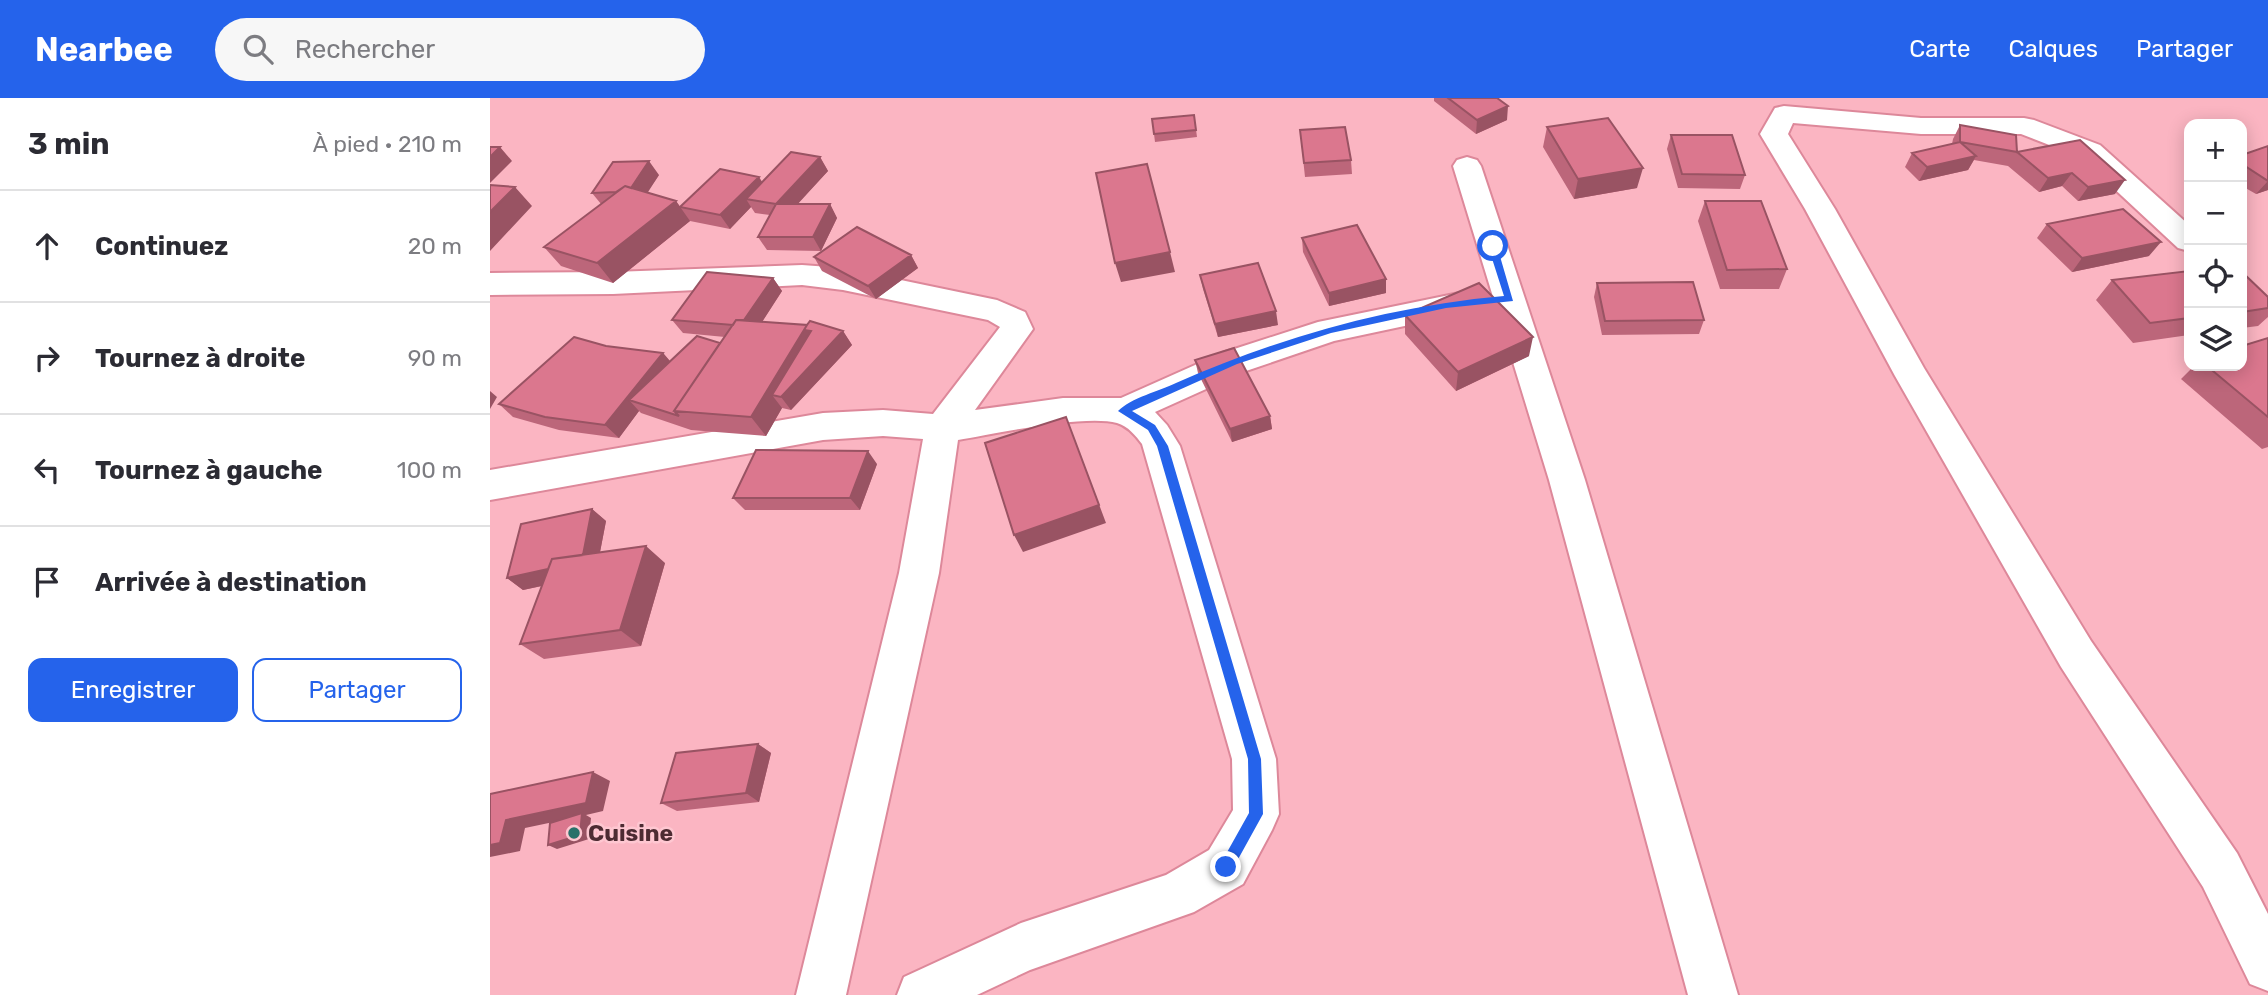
<!DOCTYPE html>
<html lang="fr">
<meta charset="utf-8">
<style>
body{margin:0;font-family:Rubik,sans-serif;background:#f7f7f7;color:#2b2b33}
.controls{position:absolute;right:21px;top:21px;display:grid;overflow:hidden;border-radius:14px;box-shadow:0 4px 18px #0003}
.controls button{width:63px;height:63px;display:grid;place-items:center;padding:0;border:0;border-bottom:2px solid #e1e1e2;background:#fff;color:#2b2b33;font:35px sans-serif}
.stop{position:absolute;width:21px;height:21px;margin:-16px;border:5px solid #2563eb;border-radius:50%;background:#fff}
.stop.end{background:#2563eb;border-color:#fff;box-shadow:0 2px 7px #0008}
.list{margin:0;padding:0;list-style:none}
h2{display:flex;justify-content:space-between;align-items:center;height:91px;margin:0;padding:0 28px;font-size:30px}
h2 small{font-size:23px;font-weight:400;color:#7c7c81}
.list li{display:grid;grid-template-columns:46px 1fr auto;gap:21px;align-items:center;box-sizing:border-box;height:112px;padding:0 28px;border-top:2px solid #e1e1e2}
.list b{display:block;font-size:26px;white-space:nowrap}
.list em{font-size:23px;font-style:normal;color:#7c7c81}
.actions{display:flex;gap:14px;padding:21px 28px}
.actions a{flex:1;padding:16px 0;border:2px solid #2563eb;border-radius:14px;text-align:center;font-size:24px;color:#2563eb}
.actions .main{background:#2563eb;color:#fff}
.icon{flex:none;width:38px;height:38px;fill:none;stroke:currentColor;stroke-width:2;stroke-linecap:round;stroke-linejoin:round}
.map{position:relative;flex:none;width:1778px;height:897px;overflow:hidden}
header{display:flex;align-items:center;gap:42px;box-sizing:border-box;height:98px;padding:0 35px;background:#2563eb;color:#fff}
header strong{font-size:33px}
nav{display:flex;gap:38px;margin-inline-start:auto;font-size:24px}
.search{width:490px;height:63px;background:#f7f7f7;display:flex;align-items:center;gap:18px;box-sizing:border-box;padding:0 24px;border-radius:38px;color:#7c7c81;font-size:26px}
main{display:flex}
aside{flex:1;background:#fff}
.map>svg:first-child{display:block}
.lines{fill:none;stroke-linecap:round;stroke-linejoin:round}
.street-casing{stroke:#dd889a;stroke-width:4}
.street{fill:#fff;fill-rule:evenodd}
.wall{fill:#bc667a}
.shaded-wall{fill:#995363}
.building{fill:#db778e;stroke:#995363;stroke-width:2}
.route{fill:#2563eb}
.poi-dot{fill:#28716a;stroke:#fec7d1;stroke-width:2.5}
.labels{text-anchor:middle;dominant-baseline:central;stroke-width:5;stroke-linejoin:round;paint-order:stroke}
.near-poi-label{font-size:23px;font-weight:bold;fill:#4d2b32;stroke:#fec7d1;text-anchor:start}
</style>
<header>
<strong>Nearbee</strong>
<div class="search"><svg class="icon" aria-label="search" viewBox="0 0 24 24"><circle cx="10" cy="10" r="6"/><path d="M15 15l6 6"/></svg>Rechercher</div>
<nav><a>Carte</a><a>Calques</a><a>Partager</a></nav>
</header>
<main>
<aside>
<h2>3 min<small>À pied · 210 m</small></h2>
<ul class="list">
<li><svg class="icon" aria-label="ahead" viewBox="0 0 24 24"><path d="M12 20V5M6 11l6-6 6 6"/></svg><div><b>Continuez</b></div><em>20 m</em></li>
<li><svg class="icon" aria-label="right" viewBox="0 0 24 24"><path d="M7 20v-9h11M14 6l5 5-5 5"/></svg><div><b>Tournez à droite</b></div><em>90 m</em></li>
<li><svg class="icon" aria-label="left" viewBox="0 0 24 24"><path d="M17 20v-9H6M10 6l-5 5 5 5"/></svg><div><b>Tournez à gauche</b></div><em>100 m</em></li>
<li><svg class="icon" aria-label="arrive" viewBox="0 0 24 24"><path d="M6 21V4h12l-3 4 3 4H6"/></svg><div><b>Arrivée à destination</b></div></li>
</ul>
<div class="actions"><a class="main">Enregistrer</a><a>Partager</a></div>
</aside>
<div class="map">
<svg width="1778" height="897" viewBox="0 0 1778 897">
<rect width="100%" height="100%" fill="#fbb5c2"/>
<g class="lines">
<defs>
<path id="street" d="M 1294,8 L 1431,20 L 1534,20 L 1544,22 L 1610,47 L 1699,127 L 1699,153 L 1688,150 L 1590,59 L 1531,36 L 1431,36 L 1303,25 L 1298,36 L 1345,111 L 1434,270 L 1601,543 L 1747,755 L 1778,816 L 1778,893 L 1760,886 L 1713,789 L 1571,569 L 1405,278 L 1315,111 L 1270,36 L 1285,10 Z
M 977,59 L 987,62 L 991,68 L 1095,382 L 1248,897 L 1198,897 L 1059,382 L 963,68 L 967,62 Z
M 312,167 L 353,170 L 507,202 L 535,214 L 543,231 L 485,312 L 573,300 L 631,300 L 732,255 L 828,224 L 974,194 L 985,197 L 990,205 L 985,213 L 844,243 L 756,273 L 665,314 L 677,327 L 690,348 L 786,661 L 789,716 L 782,732 L 753,786 L 704,814 L 540,872 L 487,897 L 407,897 L 414,879 L 531,825 L 676,777 L 719,752 L 743,712 L 742,661 L 652,346 C 646,338 638,328 627,325 C 595,316 504,336 468,342 L 449,475 L 356,897 L 306,897 L 409,475 L 433,341 L 393,338 L 333,342 L 0,402 L 0,372 L 333,315 L 393,312 L 443,316 L 510,229 L 498,222 L 353,192 L 312,187 L 123,196 L 0,197 L 0,175 L 123,174 Z"/>
</defs>
<use href="#street" class="street-casing"/>
<use href="#street" class="street"/>
</g>
<path class="wall" d="M 944,0 L 1007,0 L 1017,22 L 986,36 L 944,3 Z
M 704,17 L 707,39 L 665,44 L 664,36 Z
M 1470,27 L 1527,54 L 1590,42 L 1625,96 L 1588,103 L 1572,88 L 1549,94 L 1518,68 L 1484,62 L 1478,72 L 1429,83 L 1415,69 L 1422,55 L 1462,46 L 1463,41 Z
M 1057,29 L 1147,90 L 1084,101 L 1053,49 Z
M 810,32 L 861,62 L 862,76 L 815,79 Z
M 1181,37 L 1255,77 L 1250,91 L 1188,90 L 1177,51 Z
M 1778,48 L 1778,92 L 1766,96 L 1752,88 L 1752,57 Z
M 330,59 L 338,73 L 307,106 L 340,106 L 347,120 L 331,153 L 277,152 L 268,139 L 280,117 L 265,115 L 261,109 L 240,131 L 200,123 L 190,109 L 272,84 Z
M 169,77 L 157,94 L 186,103 L 200,123 L 123,185 L 71,168 L 54,149 L 111,106 L 102,95 Z
M 1215,103 L 1297,171 L 1289,191 L 1230,191 L 1208,123 Z
M 1557,126 L 1659,158 L 1582,174 L 1547,140 Z
M 812,140 L 896,195 L 839,208 L 813,154 Z
M 421,157 L 428,170 L 386,201 L 332,173 L 324,159 Z
M 1699,173 L 1699,237 L 1643,245 L 1606,202 L 1622,182 Z
M 1752,174 L 1778,199 L 1778,219 L 1768,228 L 1752,230 Z
M 710,177 L 788,227 L 728,239 L 713,191 Z
M 283,180 L 292,193 L 272,224 L 353,233 L 362,247 L 301,312 L 292,310 L 276,338 L 201,332 L 151,315 L 149,313 L 129,340 L 69,332 L 23,319 L 9,306 L 116,248 L 173,255 L 180,263 L 230,245 L 235,239 L 193,235 L 182,222 Z
M 1107,185 L 1214,222 L 1209,236 L 1112,237 L 1104,199 Z
M 915,217 L 1039,258 L 966,293 L 915,236 Z
M 1778,240 L 1778,349 L 1772,351 L 1691,281 L 1704,268 L 1752,268 Z
M 705,262 L 780,318 L 782,331 L 742,344 L 708,275 Z
M 387,366 L 370,412 L 255,412 L 243,400 Z
M 102,411 L 116,423 L 110,454 L 175,465 L 151,548 L 54,561 L 30,546 L 52,488 L 33,492 L 17,480 Z
M 268,646 L 281,655 L 269,704 L 187,713 L 171,705 Z"/>
<path class="shaded-wall" d="M 1018,8 L 1017,22 L 986,36 L 987,22 Z
M 10,49 L 22,63 L 0,85 L 0,59 Z
M 1486,58 L 1478,72 L 1429,83 L 1437,69 Z
M 330,59 L 338,73 L 295,120 L 286,106 Z
M 159,63 L 169,77 L 149,108 L 139,94 Z
M 1153,70 L 1147,90 L 1084,101 L 1088,81 Z
M 1582,75 L 1572,88 L 1549,94 L 1558,80 Z
M 269,79 L 278,93 L 256,101 L 261,109 L 240,131 L 230,117 Z
M 1635,82 L 1625,96 L 1588,103 L 1598,89 Z
M 1778,82 L 1778,92 L 1766,96 L 1778,83 Z
M 25,89 L 42,108 L 0,153 L 0,114 Z
M 186,103 L 200,123 L 123,185 L 107,165 Z
M 340,106 L 347,120 L 331,153 L 323,139 Z
M 1671,144 L 1659,158 L 1582,174 L 1592,160 Z
M 680,154 L 685,174 L 631,184 L 625,165 Z
M 421,157 L 428,170 L 386,201 L 378,188 Z
M 283,180 L 292,193 L 261,241 L 251,227 Z
M 896,181 L 896,195 L 839,208 L 839,195 Z
M 786,213 L 788,227 L 728,239 L 725,226 Z
M 317,227 L 353,233 L 362,247 L 301,312 L 291,299 L 282,297 L 292,310 L 276,338 L 261,319 Z
M 1043,239 L 1039,258 L 966,293 L 968,274 Z
M 173,255 L 184,268 L 139,302 L 149,313 L 129,340 L 115,327 Z
M 0,293 L 7,299 L 0,311 Z
M 780,318 L 782,331 L 742,344 L 740,331 Z
M 583,337 L 616,425 L 533,454 L 524,437 Z
M 378,353 L 387,366 L 370,412 L 360,400 Z
M 102,411 L 116,423 L 106,475 L 92,463 Z
M 156,448 L 175,465 L 151,548 L 130,532 Z
M 67,469 L 83,481 L 33,492 L 17,480 Z
M 268,646 L 281,655 L 269,704 L 256,695 Z
M 103,674 L 120,683 L 113,713 L 96,717 L 101,720 L 99,741 L 67,751 L 58,747 L 92,718 L 35,730 L 30,753 L 0,759 L 0,747 L 16,722 Z"/>
<path class="building" d="M 958,0 L 1007,0 L 1018,8 L 987,22 Z
M 704,17 L 706,32 L 664,36 L 662,21 Z
M 1118,20 L 1153,70 L 1088,81 L 1057,29 Z
M 1470,27 L 1526,37 L 1527,54 L 1590,42 L 1635,82 L 1598,89 L 1582,75 L 1558,80 L 1527,54 L 1470,44 Z
M 855,29 L 861,62 L 814,65 L 810,32 Z
M 1181,37 L 1242,37 L 1255,77 L 1192,76 Z
M 1470,44 L 1486,58 L 1437,69 L 1422,55 Z
M 1778,48 L 1778,83 L 1752,66 L 1752,57 Z
M 0,49 L 10,49 L 0,59 Z
M 301,54 L 330,59 L 286,106 L 256,101 Z
M 159,63 L 141,90 L 135,88 L 126,94 L 102,95 L 123,64 Z
M 657,66 L 680,154 L 625,165 L 606,75 Z
M 230,71 L 269,79 L 230,117 L 190,109 Z
M 0,87 L 25,89 L 0,114 Z
M 135,88 L 186,103 L 107,165 L 54,149 Z
M 1215,103 L 1271,103 L 1297,171 L 1237,172 Z
M 286,106 L 340,106 L 323,139 L 268,139 Z
M 1633,111 L 1671,144 L 1592,160 L 1557,126 Z
M 867,127 L 896,181 L 839,195 L 812,140 Z
M 367,129 L 421,157 L 378,188 L 324,159 Z
M 768,165 L 786,213 L 725,226 L 710,177 Z
M 1699,173 L 1699,220 L 1660,225 L 1622,182 Z
M 217,174 L 283,180 L 254,222 L 246,222 L 243,227 L 182,222 Z
M 1752,174 L 1778,199 L 1778,210 L 1752,214 Z
M 1203,184 L 1214,222 L 1115,223 L 1107,185 Z
M 989,185 L 1043,239 L 968,274 L 915,217 Z
M 246,222 L 317,227 L 261,319 L 184,313 Z
M 320,223 L 353,233 L 291,299 L 282,297 L 321,233 L 314,232 L 317,227 Z
M 207,238 L 230,245 L 184,313 L 189,318 L 139,302 Z
M 84,239 L 116,248 L 173,255 L 115,327 L 55,319 L 9,306 Z
M 1778,240 L 1778,319 L 1717,268 L 1752,268 L 1752,248 Z
M 744,250 L 780,318 L 740,331 L 705,262 Z
M 576,319 L 609,407 L 524,437 L 495,345 Z
M 266,352 L 378,353 L 360,400 L 243,400 Z
M 102,411 L 93,457 L 62,461 L 58,471 L 17,480 L 31,426 Z
M 156,448 L 130,532 L 30,546 L 62,461 Z
M 268,646 L 256,695 L 171,705 L 186,655 Z
M 103,674 L 96,705 L 16,722 L 10,745 L 0,747 L 0,696 Z
M 92,715 L 90,737 L 58,747 L 60,725 Z"/>
<path class="route" d="M 1003,145 L 1007,148 L 1023,203 L 956,210 L 841,235 L 747,266 L 642,313 L 665,327 L 678,348 L 771,661 L 773,716 L 741,774 L 731,774 L 731,765 L 759,715 L 758,661 L 667,348 L 658,332 L 628,313 C 641,300 669,293 686,285 C 790,239 900,208 1014,198 L 998,148 Z"/>
<circle class="poi-dot" cx="84" cy="735" r="7"/>
<g class="labels">
<g class="near-poi-label">
<text x="98" y="735">Cuisine</text>
</g>
</g>
</svg>
<div class="controls">
<button>+</button>
<button>−</button>
<button><svg class="icon" aria-label="locate" viewBox="0 0 24 24"><circle cx="12" cy="12" r="6"/><path d="M12 2v4M12 18v4M2 12h4M18 12h4"/></svg></button>
<button><svg class="icon" aria-label="layers" viewBox="0 0 24 24"><path d="M12 4l9 5-9 5-9-5zM3 14l9 5 9-5"/></svg></button>
</div>
<div class="stop" style="left:1003px;top:148px"></div>
<div class="stop end" style="left:736px;top:769px"></div>
</div>
</main>
